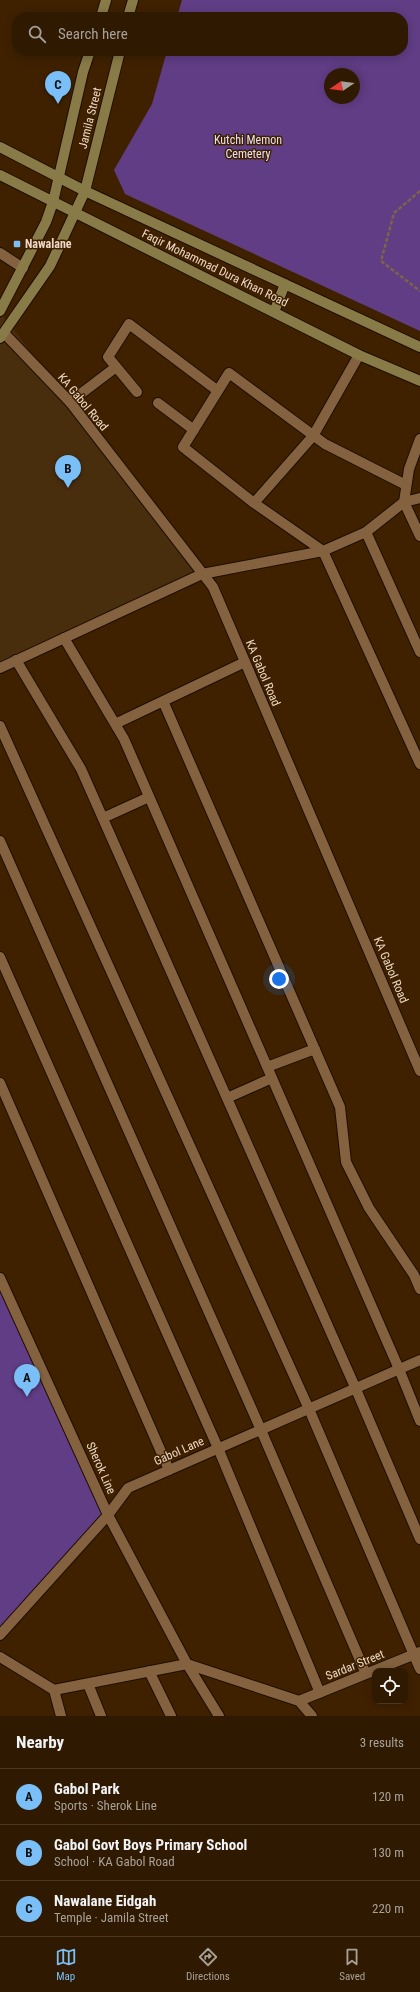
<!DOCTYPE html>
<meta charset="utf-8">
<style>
body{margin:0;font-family:"Roboto Condensed",sans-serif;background:#3b260f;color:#f1f3f6}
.controls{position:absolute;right:12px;bottom:12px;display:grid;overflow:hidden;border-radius:8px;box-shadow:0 2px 10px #0003}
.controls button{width:36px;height:36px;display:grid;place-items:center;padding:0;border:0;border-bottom:1px solid #4a3822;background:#2f1900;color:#f1f3f6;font:20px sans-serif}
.compass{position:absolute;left:324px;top:68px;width:36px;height:36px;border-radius:50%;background:#2f1900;box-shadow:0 2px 10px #0003;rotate:257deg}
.you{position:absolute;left:279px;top:979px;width:14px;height:14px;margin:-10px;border:3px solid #fff;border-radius:50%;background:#1a73e8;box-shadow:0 0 0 6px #1a73e833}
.badge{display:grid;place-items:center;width:26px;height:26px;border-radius:50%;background:#7abff8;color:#111;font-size:13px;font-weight:700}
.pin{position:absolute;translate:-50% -33px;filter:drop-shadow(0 1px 2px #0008)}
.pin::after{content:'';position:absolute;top:21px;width:14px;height:12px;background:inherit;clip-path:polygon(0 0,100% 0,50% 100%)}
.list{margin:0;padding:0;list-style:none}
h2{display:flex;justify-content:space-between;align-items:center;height:52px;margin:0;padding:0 16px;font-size:17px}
h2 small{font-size:13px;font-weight:400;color:#a7a099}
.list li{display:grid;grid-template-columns:26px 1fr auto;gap:12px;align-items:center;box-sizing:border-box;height:56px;padding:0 16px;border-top:1px solid #4a3822}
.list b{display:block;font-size:15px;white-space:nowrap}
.list p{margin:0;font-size:13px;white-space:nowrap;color:#a7a099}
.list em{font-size:13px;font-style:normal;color:#a7a099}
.icon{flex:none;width:22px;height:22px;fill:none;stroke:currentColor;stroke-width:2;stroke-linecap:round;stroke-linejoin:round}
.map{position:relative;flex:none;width:420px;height:1716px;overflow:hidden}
.search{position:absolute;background:#2f1900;box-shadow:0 2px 10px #0003;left:12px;right:12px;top:12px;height:44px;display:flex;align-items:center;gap:10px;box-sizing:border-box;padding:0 14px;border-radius:16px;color:#a7a099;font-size:15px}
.sheet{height:220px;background:#2f1900}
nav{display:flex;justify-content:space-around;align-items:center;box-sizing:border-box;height:56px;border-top:1px solid #4a3822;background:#2f1900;font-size:11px;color:#a7a099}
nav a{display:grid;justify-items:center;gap:2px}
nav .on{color:#7abff8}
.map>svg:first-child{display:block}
.built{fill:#492e0e}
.green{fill:#613d85;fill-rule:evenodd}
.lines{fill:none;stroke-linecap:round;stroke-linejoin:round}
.service-casing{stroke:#1e0e00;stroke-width:12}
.minor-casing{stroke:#1e0e00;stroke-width:12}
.tertiary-casing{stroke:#1e0e00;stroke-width:12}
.secondary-casing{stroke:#1e0e00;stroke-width:12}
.path{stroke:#7d6347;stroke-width:2.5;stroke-dasharray:4 2;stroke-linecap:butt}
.service{stroke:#846240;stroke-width:10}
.minor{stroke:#846240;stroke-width:10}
.tertiary{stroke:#846240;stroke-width:10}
.secondary{stroke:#897b48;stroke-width:10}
.poi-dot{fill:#7abff8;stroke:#3f2100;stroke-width:1.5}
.labels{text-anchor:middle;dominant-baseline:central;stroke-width:3;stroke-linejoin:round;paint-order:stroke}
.street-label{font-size:12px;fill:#edd9c6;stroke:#3f2100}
.park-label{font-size:12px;fill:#e8def5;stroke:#3f2100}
.poi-label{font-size:12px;font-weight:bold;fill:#edd9c6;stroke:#3f2100;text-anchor:start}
</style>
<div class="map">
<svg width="420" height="1716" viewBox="0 0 420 1716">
<rect width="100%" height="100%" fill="#3f2100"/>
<path class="built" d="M 3,316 L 202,574 L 0,667 L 0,319 Z"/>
<path class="green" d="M 182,0 L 420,0 L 420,331 L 125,194 L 114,170 L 152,104 L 167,51 L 403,51 L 403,17 L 177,17 ZM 330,74 L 354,74 L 354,98 L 330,98 Z
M 0,1278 L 108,1515 L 0,1628 Z"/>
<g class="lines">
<defs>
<path id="service" d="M 137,392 L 108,357 L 129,324 L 218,391
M 70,402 L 116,367
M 158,403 L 194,430
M 406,485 L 325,444 L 229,373 L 183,447 L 254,503 L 323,551 L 420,764
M 404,502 L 420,536
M 254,503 L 313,436 L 359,355
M 366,532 L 420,652
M 64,638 L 124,739 L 399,1369
M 16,660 L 81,769 L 355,1387
M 163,701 L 340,1107 L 346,1162 L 369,1208 L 414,1275 L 420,1289
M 115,724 L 245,662
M 0,726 L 309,1409
M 103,818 L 149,797
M 0,841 L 261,1430
M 0,957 L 218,1448
M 267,1067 L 315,1049
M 0,1083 L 169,1470
M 227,1098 L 272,1078"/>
<path id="minor" d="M 0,253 L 23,268
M 404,502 L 420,498
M 0,668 L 202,574 L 323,551 L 366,532 L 404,502 L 409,469 L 420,439
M 399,1369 L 420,1421
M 355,1387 L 420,1539
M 309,1409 L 420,1669
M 261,1430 L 366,1674
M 218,1448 L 320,1693
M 108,1515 L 187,1664 L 219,1716
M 0,1657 L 54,1690 L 187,1664 L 299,1701 L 312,1716
M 149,1671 L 171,1716
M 88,1684 L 101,1716
M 54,1690 L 61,1716
M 299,1701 L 420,1652"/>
<path id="tertiary" d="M 4,333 L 70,402 L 213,587 L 420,1071
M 0,1278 L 108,1515
M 0,1635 L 108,1515 L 128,1488 L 420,1360"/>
<path id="secondary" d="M 101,17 L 106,0
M 128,17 L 133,0
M 0,147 L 85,191 L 420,347
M 0,175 L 359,355 L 420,381
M 0,311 L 46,222 L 53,202 L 83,72 L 90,51
M 274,312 L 285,284
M 0,338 L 50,266 L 85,191 L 120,51"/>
</defs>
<use href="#service" class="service-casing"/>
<use href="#minor" class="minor-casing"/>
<use href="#tertiary" class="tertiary-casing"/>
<use href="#secondary" class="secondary-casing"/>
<path class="path" d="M 420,191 L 394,213 L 381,261 L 420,291"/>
<use href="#service" class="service"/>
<use href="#minor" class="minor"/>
<use href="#tertiary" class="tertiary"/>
<use href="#secondary" class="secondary"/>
</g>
<rect class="poi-dot" x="13" y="240" width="8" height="8" rx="2"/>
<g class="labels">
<g class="street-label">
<text transform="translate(90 118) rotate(-76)">Jamila Street</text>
<text transform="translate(215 268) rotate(26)">Faqir Mohammad Dura Khan Road</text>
<text transform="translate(83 402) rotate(50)">KA Gabol Road</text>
<text transform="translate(263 673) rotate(67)">KA Gabol Road</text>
<text transform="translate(391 970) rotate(67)">KA Gabol Road</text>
<text transform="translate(179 1451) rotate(-24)">Gabol Lane</text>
<text transform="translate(101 1468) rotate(66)">Sherok Line</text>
<text transform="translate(355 1665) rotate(-22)">Sardar Street</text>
</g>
<g class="park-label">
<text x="248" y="140">Kutchi Memon<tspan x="248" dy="14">Cemetery</tspan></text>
</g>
<g class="poi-label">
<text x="25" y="244">Nawalane</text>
</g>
</g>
</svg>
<div class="controls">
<button><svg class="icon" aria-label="locate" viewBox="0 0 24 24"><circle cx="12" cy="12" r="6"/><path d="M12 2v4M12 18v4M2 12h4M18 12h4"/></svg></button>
</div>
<svg class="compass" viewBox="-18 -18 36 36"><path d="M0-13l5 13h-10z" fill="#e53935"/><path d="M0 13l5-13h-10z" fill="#a7a099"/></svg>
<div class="you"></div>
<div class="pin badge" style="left:27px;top:1397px">A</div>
<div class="pin badge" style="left:68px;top:488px">B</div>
<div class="pin badge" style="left:58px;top:104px">C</div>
<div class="search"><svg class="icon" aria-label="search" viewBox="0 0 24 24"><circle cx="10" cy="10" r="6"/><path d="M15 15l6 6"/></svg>Search here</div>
</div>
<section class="sheet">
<h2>Nearby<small>3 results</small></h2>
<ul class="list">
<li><span class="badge">A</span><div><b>Gabol Park</b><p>Sports · Sherok Line</p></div><em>120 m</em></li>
<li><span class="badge">B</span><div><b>Gabol Govt Boys Primary School</b><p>School · KA Gabol Road</p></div><em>130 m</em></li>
<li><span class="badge">C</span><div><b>Nawalane Eidgah</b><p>Temple · Jamila Street</p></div><em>220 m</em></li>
</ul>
</section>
<nav>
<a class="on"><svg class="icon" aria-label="map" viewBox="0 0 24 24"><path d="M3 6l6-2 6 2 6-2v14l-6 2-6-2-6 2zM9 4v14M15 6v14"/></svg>Map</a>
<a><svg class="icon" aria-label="directions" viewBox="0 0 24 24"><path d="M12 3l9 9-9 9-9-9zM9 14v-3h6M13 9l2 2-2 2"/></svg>Directions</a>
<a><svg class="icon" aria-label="saved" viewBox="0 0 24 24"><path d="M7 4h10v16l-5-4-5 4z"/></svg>Saved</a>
</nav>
